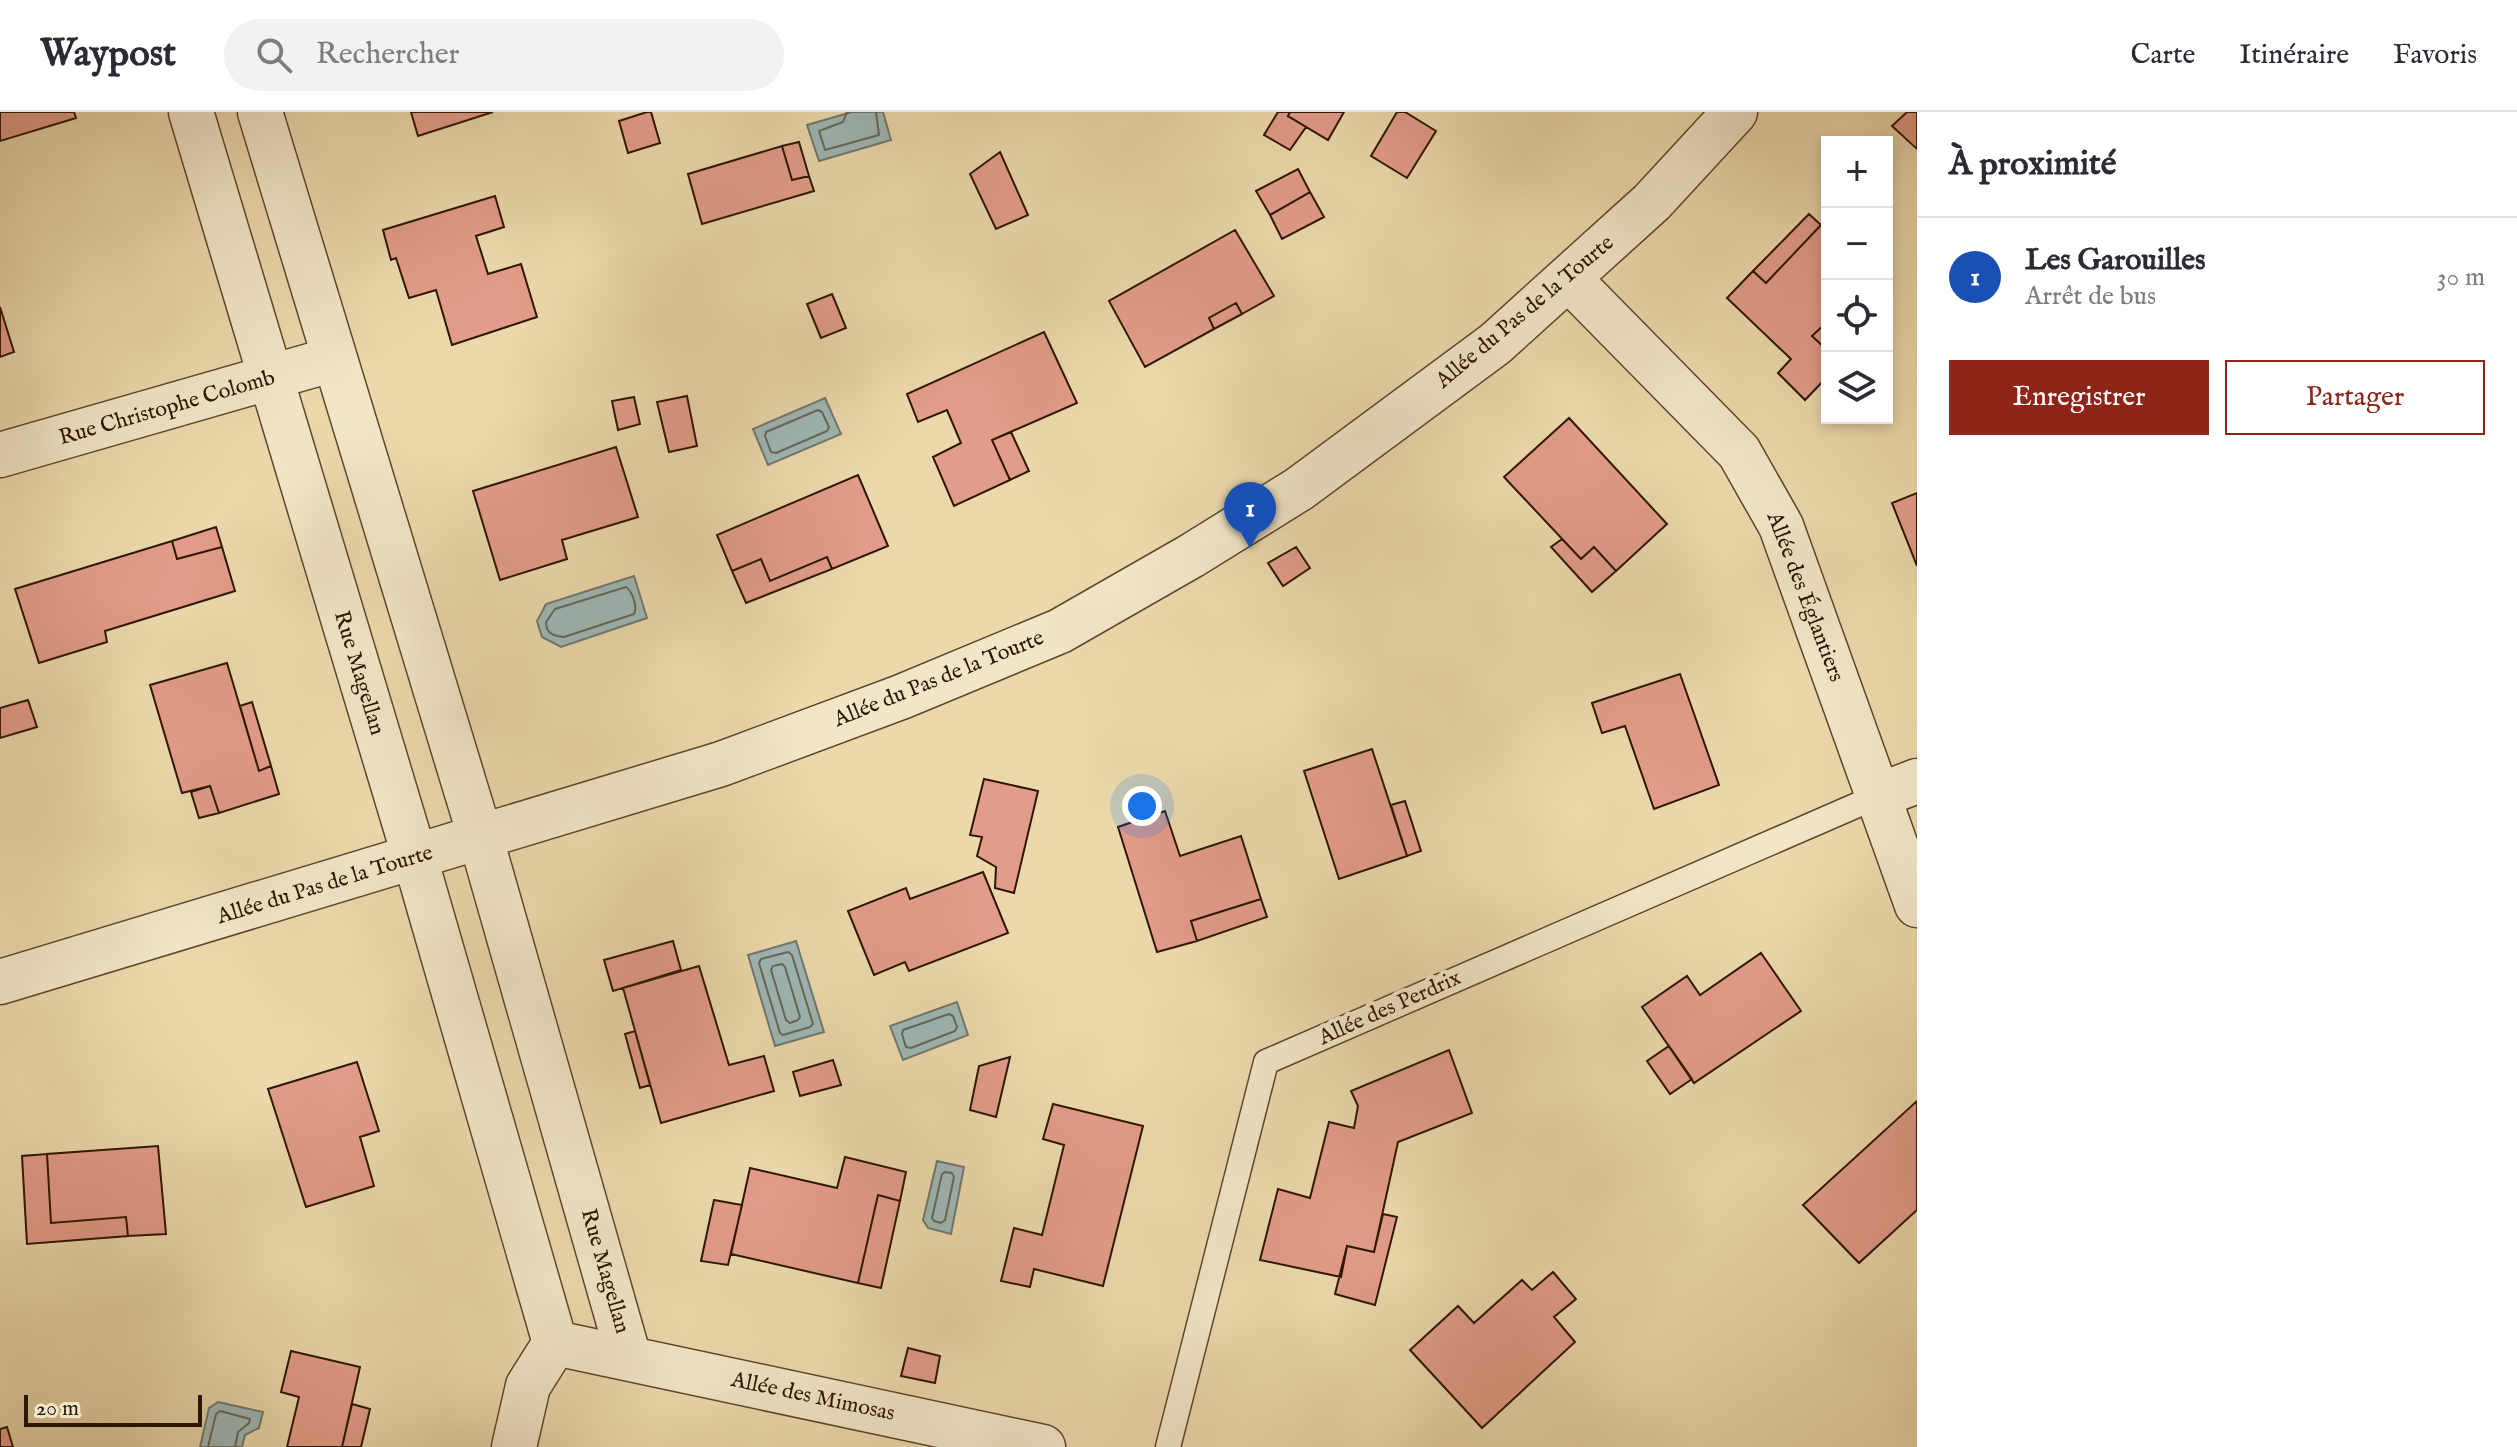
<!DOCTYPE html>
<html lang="fr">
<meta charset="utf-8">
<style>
body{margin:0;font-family:"IM FELL English",serif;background:#f2f2f3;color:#2b2b33}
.controls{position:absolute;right:24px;top:24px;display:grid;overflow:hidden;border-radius:0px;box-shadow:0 4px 12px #0003}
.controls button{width:72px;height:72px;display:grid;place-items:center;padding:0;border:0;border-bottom:2px solid #e1e1e2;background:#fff;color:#2b2b33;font:40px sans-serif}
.scale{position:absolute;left:24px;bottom:20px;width:178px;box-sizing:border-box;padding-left:8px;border:4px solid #2f1600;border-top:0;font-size:22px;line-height:28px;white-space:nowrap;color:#2f1600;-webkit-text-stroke:6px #f2e6c9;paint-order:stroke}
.you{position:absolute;left:1142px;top:694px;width:28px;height:28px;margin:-20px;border:6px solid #fff;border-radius:50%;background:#1a73e8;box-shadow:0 0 0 12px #1a73e833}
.badge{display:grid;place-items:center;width:52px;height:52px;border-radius:50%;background:#8f2418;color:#fff;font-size:26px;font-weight:700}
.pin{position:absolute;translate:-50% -66px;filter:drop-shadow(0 2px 4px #0008)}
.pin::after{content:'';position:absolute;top:42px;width:28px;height:24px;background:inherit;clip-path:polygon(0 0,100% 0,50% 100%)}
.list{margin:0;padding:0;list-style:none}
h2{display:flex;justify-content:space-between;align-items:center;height:104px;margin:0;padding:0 32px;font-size:34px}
h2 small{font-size:26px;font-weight:400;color:#7c7c81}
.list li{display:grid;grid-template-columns:52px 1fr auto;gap:24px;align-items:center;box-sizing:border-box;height:120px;padding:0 32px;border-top:2px solid #e1e1e2}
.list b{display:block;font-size:30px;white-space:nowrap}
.list p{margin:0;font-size:26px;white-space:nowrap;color:#7c7c81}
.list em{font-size:26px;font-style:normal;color:#7c7c81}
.actions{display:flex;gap:16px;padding:24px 32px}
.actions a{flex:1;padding:18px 0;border:2px solid #8f2418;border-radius:0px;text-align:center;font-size:28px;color:#8f2418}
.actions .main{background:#8f2418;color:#fff}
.icon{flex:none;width:44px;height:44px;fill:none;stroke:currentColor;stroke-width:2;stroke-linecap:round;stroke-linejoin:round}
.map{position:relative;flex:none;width:1917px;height:1335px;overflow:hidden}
header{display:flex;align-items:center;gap:48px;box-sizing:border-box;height:112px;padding:0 40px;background:#fff;border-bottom:2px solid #e1e1e2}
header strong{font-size:38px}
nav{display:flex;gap:44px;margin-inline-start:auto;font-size:28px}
.search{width:560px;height:72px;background:#f2f2f3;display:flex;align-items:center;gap:20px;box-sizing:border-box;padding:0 28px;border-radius:44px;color:#7c7c81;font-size:30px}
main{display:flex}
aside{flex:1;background:#fff}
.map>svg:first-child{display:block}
.water{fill:#9eb7b6;stroke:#72776d;stroke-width:2}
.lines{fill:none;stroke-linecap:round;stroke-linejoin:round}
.shore{stroke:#66665b;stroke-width:2}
.building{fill:#e29c89;stroke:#2f1600;stroke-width:2}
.service-casing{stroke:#5e472b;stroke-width:27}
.minor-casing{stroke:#5e472b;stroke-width:47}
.service{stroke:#f2e6c9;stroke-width:24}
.minor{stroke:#f2e6c9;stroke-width:44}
.labels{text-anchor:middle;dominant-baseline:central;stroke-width:8;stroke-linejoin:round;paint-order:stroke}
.street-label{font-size:22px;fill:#2f1600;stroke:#f2e6c9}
</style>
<header>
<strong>Waypost</strong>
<div class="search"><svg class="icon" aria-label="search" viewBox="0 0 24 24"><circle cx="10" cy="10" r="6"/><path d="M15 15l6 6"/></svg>Rechercher</div>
<nav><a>Carte</a><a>Itinéraire</a><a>Favoris</a></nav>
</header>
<main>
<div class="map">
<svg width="1917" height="1335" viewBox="0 0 1917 1335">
<rect width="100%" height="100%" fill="#ebd9ac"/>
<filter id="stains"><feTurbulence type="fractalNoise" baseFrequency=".0025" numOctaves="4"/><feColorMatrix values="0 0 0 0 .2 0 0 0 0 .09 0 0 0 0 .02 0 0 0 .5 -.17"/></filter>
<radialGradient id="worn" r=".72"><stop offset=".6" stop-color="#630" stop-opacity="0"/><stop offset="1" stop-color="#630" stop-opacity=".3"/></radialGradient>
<path class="water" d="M 852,0 L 883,0 L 891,28 L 819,49 L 807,13 Z
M 825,286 L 841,322 L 768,353 L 753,317 Z
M 634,464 L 647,506 L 561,535 L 542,525 L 537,509 L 546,492 Z
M 796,829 L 824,920 L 775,934 L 748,843 Z
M 957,890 L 968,923 L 903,948 L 890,914 Z
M 937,1049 L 964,1055 L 951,1122 L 928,1116 L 923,1108 Z
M 218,1290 L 263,1300 L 259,1316 L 245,1323 L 242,1335 L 200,1335 L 209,1296 Z"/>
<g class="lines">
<path class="shore" d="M 847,0 L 843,10 L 819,19 L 825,38 L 879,23 L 876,0
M 818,298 L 822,300 L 829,315 L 827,319 L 776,341 L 771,340 L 765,324 L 766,320 Z
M 626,475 C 632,479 638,495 634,502 L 564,525 C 554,524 546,522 546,510 L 555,497 Z
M 788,840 L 792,843 L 813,912 L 810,915 L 783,923 L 780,921 L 759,851 L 761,847 Z
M 782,852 L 785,855 L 800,905 L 798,908 L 790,911 L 786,908 L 771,858 L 773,854 Z
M 949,902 L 953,904 L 957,915 L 955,919 L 911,936 L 906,935 L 902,922 L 903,918 Z
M 945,1060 L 952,1061 L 954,1065 L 945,1108 L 941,1111 L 934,1109 L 932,1106 L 942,1062 Z
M 208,1335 L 216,1302 L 220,1299 L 250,1307 L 249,1311 L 238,1320 L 235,1335"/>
</g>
<path class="building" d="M 0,0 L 74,0 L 76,6 L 0,29 Z
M 411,0 L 493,0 L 418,24 Z
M 647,0 L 651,0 L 660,31 L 628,41 L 619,9 Z
M 1278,0 L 1290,0 L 1288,4 L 1306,15 L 1290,38 L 1264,23 Z
M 1290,0 L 1344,0 L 1328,28 L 1288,4 Z
M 1397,0 L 1405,0 L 1436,19 L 1407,66 L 1371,44 Z
M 1907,0 L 1917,0 L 1917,37 L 1892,14 Z
M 799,30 L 809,64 L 792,68 L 782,34 Z
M 782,34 L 792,68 L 809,64 L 814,79 L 702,112 L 688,62 Z
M 1000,40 L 1028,103 L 996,117 L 970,62 Z
M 1298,57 L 1310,80 L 1270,103 L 1256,79 Z
M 1310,80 L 1324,105 L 1282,127 L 1270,103 Z
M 495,84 L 504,115 L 476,124 L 488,162 L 521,152 L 537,205 L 452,233 L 436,178 L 409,186 L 396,146 L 391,148 L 383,118 Z
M 1809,102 L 1821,113 L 1766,171 L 1753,159 Z
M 1821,113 L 1827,120 L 1827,210 L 1812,224 L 1827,238 L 1827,265 L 1805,288 L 1778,261 L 1791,247 L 1727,186 L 1753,159 L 1766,171 Z
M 1235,118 L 1274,184 L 1242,202 L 1236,191 L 1209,206 L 1214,217 L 1145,255 L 1109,189 Z
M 832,182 L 846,216 L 821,226 L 807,192 Z
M 1236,191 L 1242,202 L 1214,217 L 1209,206 Z
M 0,195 L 14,240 L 0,245 Z
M 1827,210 L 1827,238 L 1812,224 Z
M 1044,220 L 1077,291 L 992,328 L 1010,368 L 954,394 L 933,345 L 961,331 L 947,298 L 918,310 L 907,282 Z
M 687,284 L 697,334 L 669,340 L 657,290 Z
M 634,285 L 640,312 L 618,318 L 612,289 Z
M 1569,306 L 1667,412 L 1616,459 L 1594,435 L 1581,447 L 1504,365 Z
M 1011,320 L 1029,359 L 1010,368 L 992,328 Z
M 616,335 L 638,405 L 562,428 L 567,447 L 500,468 L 473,379 Z
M 858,363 L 888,434 L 832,457 L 827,445 L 770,469 L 761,447 L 732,459 L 717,423 Z
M 1917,381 L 1917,454 L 1892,391 Z
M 216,415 L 222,435 L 177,447 L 172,429 Z
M 1562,427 L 1581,447 L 1594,435 L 1616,459 L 1592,480 L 1551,435 Z
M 172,429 L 177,447 L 222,435 L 235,479 L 105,519 L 107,530 L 39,551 L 15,477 Z
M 1296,435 L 1310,456 L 1283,474 L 1268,451 Z
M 827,445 L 832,457 L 746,491 L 732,459 L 761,447 L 770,469 Z
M 227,551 L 259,659 L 271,654 L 279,682 L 219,701 L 210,674 L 182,681 L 150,573 Z
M 1680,562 L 1719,673 L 1654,697 L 1625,614 L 1602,621 L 1592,591 Z
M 28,588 L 37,615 L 0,626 L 0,596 Z
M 252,590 L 271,654 L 259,659 L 240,594 Z
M 1372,637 L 1407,744 L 1339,767 L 1304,659 Z
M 984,667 L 1038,679 L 1014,781 L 995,776 L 996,755 L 977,744 L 982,725 L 970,723 Z
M 210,674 L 219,701 L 199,706 L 191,680 Z
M 1405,689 L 1421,739 L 1407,744 L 1391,693 Z
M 1165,699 L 1180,744 L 1241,724 L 1261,787 L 1191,809 L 1197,829 L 1157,840 L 1118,715 Z
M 983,760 L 1008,821 L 909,859 L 905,850 L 874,863 L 848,799 L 906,776 L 910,787 Z
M 1261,787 L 1267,805 L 1197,829 L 1191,809 Z
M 673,829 L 681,858 L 613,879 L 604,848 Z
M 1761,841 L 1801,899 L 1694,971 L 1642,895 L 1687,864 L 1700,883 Z
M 699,854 L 729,953 L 764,944 L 774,979 L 661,1011 L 623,876 Z
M 635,919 L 650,973 L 640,976 L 625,922 Z
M 1669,934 L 1692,967 L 1670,982 L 1647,949 Z
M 1449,938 L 1472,1001 L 1398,1030 L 1374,1140 L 1347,1134 L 1341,1165 L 1260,1148 L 1278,1077 L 1310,1086 L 1329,1010 L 1354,1016 L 1358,994 L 1351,979 Z
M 1010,945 L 996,1005 L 970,998 L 979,954 Z
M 833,948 L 841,973 L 800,984 L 793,960 Z
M 357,950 L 379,1019 L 360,1025 L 374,1074 L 306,1095 L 268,977 Z
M 1917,989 L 1917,1098 L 1859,1151 L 1803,1093 Z
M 1053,992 L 1143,1014 L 1103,1174 L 1034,1157 L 1030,1175 L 1001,1169 L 1014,1116 L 1042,1123 L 1064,1033 L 1043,1027 Z
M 158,1034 L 166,1122 L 128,1124 L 126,1105 L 51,1111 L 47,1042 Z
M 47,1042 L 51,1111 L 126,1105 L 128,1124 L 27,1132 L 22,1044 Z
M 845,1045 L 906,1060 L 900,1089 L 878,1083 L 858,1171 L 731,1142 L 750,1056 L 837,1076 Z
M 878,1083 L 900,1089 L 881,1176 L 858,1171 Z
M 714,1088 L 742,1093 L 728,1153 L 701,1149 Z
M 1383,1102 L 1397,1105 L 1375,1193 L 1335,1182 L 1347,1134 L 1374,1140 Z
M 1553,1160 L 1576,1187 L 1554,1205 L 1575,1230 L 1482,1316 L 1410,1238 L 1458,1194 L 1474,1211 L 1522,1168 L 1532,1178 Z
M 908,1236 L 940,1244 L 935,1271 L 901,1264 Z
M 291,1239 L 360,1255 L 342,1335 L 287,1335 L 299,1285 L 281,1280 Z
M 352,1292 L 370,1297 L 361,1335 L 342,1335 Z
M 7,1315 L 13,1335 L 0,1335 L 0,1317 Z"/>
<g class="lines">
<defs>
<path id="service" d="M 1168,1335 L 1266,950 L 1878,684"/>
<path id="minor" d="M 191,0 L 415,746 L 555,1231
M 260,0 L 481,727 L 629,1246
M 1568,166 L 1739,340 L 1781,414 L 1878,684 L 1917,669
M 0,343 L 334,247
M 1878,684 L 1917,793
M 0,870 L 721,652 L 901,585 L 1060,519 L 1191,444 L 1299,377 L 1495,232 L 1652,90 L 1735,0
M 555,1231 L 1043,1335
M 514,1335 L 528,1274 L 555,1231"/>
</defs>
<use href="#service" class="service-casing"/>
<use href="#minor" class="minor-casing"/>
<use href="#service" class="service"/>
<use href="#minor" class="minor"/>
</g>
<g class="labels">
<g class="street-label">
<text transform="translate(1525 200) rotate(-40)">Allée du Pas de la Tourte</text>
<text transform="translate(167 296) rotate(-16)">Rue Christophe Colomb</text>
<text transform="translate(1805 485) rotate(69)">Allée des Églantiers</text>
<text transform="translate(359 561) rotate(73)">Rue Magellan</text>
<text transform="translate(939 567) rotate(-22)">Allée du Pas de la Tourte</text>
<text transform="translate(325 773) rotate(-17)">Allée du Pas de la Tourte</text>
<text transform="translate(1390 896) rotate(-24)">Allée des Perdrix</text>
<text transform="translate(605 1159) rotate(74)">Rue Magellan</text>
<text transform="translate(813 1285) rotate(12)">Allée des Mimosas</text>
</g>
</g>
<rect width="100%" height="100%" filter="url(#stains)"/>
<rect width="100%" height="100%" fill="url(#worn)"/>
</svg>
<div class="controls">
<button>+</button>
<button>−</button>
<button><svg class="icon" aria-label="locate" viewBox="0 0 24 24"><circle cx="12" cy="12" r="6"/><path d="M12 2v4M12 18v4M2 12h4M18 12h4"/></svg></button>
<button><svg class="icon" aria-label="layers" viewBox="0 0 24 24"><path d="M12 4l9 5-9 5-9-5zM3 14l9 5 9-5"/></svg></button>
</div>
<div class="scale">20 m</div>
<div class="you"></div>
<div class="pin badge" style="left:1250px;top:436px;background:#1a4fb4">1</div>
</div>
<aside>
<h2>À proximité<small></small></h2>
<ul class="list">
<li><span class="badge" style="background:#1a4fb4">1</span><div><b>Les Garouilles</b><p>Arrêt de bus</p></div><em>30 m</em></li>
</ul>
<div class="actions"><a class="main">Enregistrer</a><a>Partager</a></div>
</aside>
</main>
